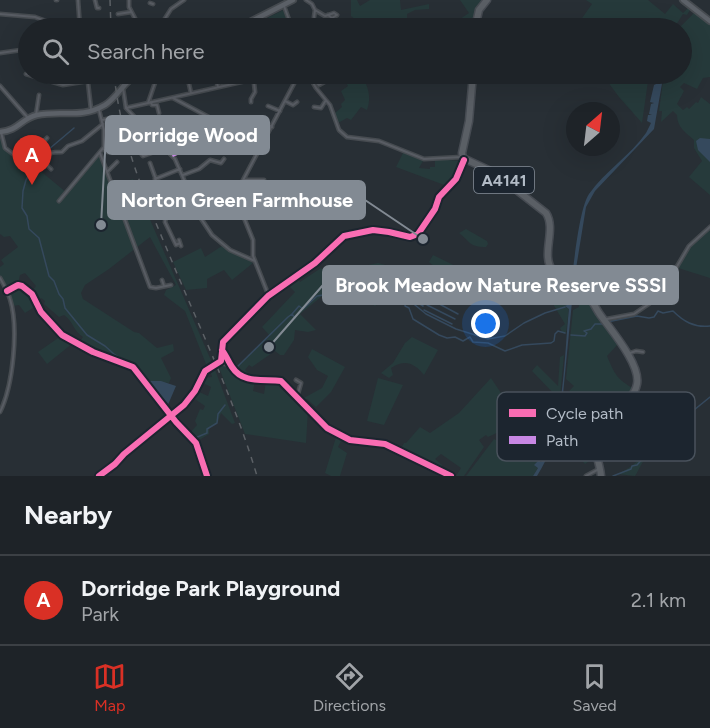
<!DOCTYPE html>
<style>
body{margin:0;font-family:Figtree,sans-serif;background:#2b2f34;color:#f1f3f6}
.compass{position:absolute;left:566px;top:102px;width:54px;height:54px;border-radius:50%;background:#1e2328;box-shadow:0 6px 24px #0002;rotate:28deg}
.you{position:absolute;left:486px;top:324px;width:21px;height:21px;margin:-15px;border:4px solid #fff;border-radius:50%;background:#1a73e8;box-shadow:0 0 0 9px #1a73e833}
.badge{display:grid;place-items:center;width:39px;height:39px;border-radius:50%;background:#d93025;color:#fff;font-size:20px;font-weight:700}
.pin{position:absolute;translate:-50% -50px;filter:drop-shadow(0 2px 3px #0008)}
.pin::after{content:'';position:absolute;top:32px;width:21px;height:18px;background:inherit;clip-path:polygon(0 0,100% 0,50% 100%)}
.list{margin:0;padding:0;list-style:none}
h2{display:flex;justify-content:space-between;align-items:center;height:78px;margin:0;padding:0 24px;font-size:26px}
h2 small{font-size:20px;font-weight:400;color:#a1a4a8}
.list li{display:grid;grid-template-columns:39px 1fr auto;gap:18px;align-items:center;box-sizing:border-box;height:90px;padding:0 24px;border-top:2px solid #3c4045}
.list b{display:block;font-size:22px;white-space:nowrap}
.list p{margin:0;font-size:20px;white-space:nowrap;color:#a1a4a8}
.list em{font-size:20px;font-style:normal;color:#a1a4a8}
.icon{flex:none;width:33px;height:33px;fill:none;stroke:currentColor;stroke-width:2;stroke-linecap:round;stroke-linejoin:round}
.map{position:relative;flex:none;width:710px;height:476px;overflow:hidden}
.search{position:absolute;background:#1e2328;box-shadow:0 6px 24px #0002;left:18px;right:18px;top:18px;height:66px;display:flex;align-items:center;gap:15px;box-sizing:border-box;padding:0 21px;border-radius:33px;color:#a1a4a8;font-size:22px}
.sheet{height:168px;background:#1e2328}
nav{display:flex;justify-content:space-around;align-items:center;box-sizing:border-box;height:84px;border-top:2px solid #3c4045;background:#1e2328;font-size:16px;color:#a1a4a8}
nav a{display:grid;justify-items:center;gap:3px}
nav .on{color:#d93025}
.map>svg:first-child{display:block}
.green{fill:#263a3b}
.water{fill:#35495d}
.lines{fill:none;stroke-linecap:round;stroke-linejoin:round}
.stream{stroke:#35495d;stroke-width:1.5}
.street-casing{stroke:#464b50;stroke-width:5}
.secondary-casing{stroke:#464b50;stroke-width:8}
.primary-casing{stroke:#464b52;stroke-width:9}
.street{stroke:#585c63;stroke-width:2}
.secondary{stroke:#5c6168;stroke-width:4.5}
.primary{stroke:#5a5f65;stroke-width:6}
.rail{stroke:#5c6166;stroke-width:1.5;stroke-dasharray:6 6;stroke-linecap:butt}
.quiet{stroke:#c787e3;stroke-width:4.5;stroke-dasharray:9 4.5;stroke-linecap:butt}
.cycleway-casing{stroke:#1c252f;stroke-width:10}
.cycleway{stroke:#f96db3;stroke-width:6}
.labels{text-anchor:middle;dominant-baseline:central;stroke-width:4.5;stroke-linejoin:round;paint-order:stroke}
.shield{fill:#1c252f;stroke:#858e99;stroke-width:1.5}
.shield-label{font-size:16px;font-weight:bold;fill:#b2bbc6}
.key{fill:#1c252f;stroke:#49525c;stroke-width:1.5}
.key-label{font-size:16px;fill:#b2bbc6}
.leader{fill:none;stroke:#828a93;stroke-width:2}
.callout-dot{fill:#828a93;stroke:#1c252f;stroke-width:2}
.callout{fill:#828a93;stroke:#828a93;stroke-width:2}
.callout-label{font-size:20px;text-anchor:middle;font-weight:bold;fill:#fff}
</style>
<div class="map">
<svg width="710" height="476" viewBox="0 0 710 476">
<rect width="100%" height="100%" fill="#282f35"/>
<path class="green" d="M 351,0 L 357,0 L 360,6 L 370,0 L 400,0 L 401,10 L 429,4 L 429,9 L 415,10 L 407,14 L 407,20 L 386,28 L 365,28 L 351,16 Z
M 460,0 L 486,0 L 475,15 L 474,28 L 459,28 L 462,25 L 457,21 L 469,13 Z
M 586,0 L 648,0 L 665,14 L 673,4 L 683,13 L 689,7 L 691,8 L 687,15 L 683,14 L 674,28 L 575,28 L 592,4 Z
M 283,10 L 290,28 L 261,28 L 259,22 Z
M 694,13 L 698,14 L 710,22 L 710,77 L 703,78 L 697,89 L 684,83 L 680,87 L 684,91 L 677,104 L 683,110 L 687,107 L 689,109 L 696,102 L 698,103 L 701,97 L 710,104 L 710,195 L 689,177 L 702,161 L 694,148 L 694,140 C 685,132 677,127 677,115 L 673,111 L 661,122 L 662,111 L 659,111 L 664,74 L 682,74 L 682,28 L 679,28 Z
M 354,74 L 361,74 L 362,84 L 366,84 C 370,94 370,101 367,110 L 361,107 L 351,120 L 347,118 L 338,123 L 335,113 L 342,107 L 341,104 L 345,100 L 341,91 L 348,86 L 344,79 Z
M 602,74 L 649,74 L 642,123 L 619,97 Z
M 0,137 C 3,148 8,157 20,154 L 67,193 L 99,155 L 111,187 L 133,179 L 142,206 L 145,208 L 213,365 L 206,369 L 204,367 L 206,364 L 185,311 L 164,295 L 166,290 L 176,285 L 150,237 L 109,269 L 85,285 L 81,293 L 83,299 L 134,332 L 139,333 L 157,348 L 173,344 L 174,351 L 161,358 L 171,378 L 169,383 L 150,381 L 149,384 L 134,367 L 78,344 L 83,337 C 74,332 73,321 64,315 L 59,317 L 44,304 L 45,301 L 41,298 L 37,303 L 31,292 L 36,286 L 25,273 L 20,275 L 18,284 L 7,289 L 0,276 L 0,267 L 4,264 L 1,260 L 18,247 L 10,236 L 4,237 L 0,234 Z
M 404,151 L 422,159 L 423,161 L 419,168 L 430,169 L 430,167 L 435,167 L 435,159 L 462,161 L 455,178 L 447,186 L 396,167 Z
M 710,228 L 710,278 L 678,268 L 691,245 Z
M 466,229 L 487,241 L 488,244 L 486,247 C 469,247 471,242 459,233 Z
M 222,246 L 253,263 L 232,280 L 224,270 L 207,279 L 207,288 L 186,290 L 173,262 L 201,248 L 205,257 Z
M 433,255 L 476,276 L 455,301 L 438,289 L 444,281 L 434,274 L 437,269 L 429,262 Z
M 378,263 L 400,269 L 407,274 L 393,292 L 375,306 L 337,284 L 300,314 L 316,330 L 308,332 L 295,330 L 294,340 L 284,355 L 280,355 L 275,351 L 252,367 L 249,365 L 245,370 L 248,373 L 244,376 L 235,369 L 270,336 L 262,327 L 295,292 L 290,287 L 299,280 L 300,282 L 321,268 L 335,279 L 359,270 L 359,267 Z
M 20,286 L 33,297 L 36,306 L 25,313 L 19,305 L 12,306 L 8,291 Z
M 554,289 L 564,296 L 566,291 L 571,293 L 569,304 L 565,307 L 569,308 L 566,333 L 562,332 L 560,328 L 565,324 L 547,294 Z
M 589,298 L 619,343 L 607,356 C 615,375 617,379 634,389 L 631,395 L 595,427 L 575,409 L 580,401 L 569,391 L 574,386 L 566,379 L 573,310 L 579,307 L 579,303 Z
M 61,336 L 73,343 L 47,364 L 38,352 Z
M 412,337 L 438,350 L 424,375 C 414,363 405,359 391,368 L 393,375 L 389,378 L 381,373 L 393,363 L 405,343 Z
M 312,349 L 345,367 L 331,392 L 316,407 L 307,399 L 303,401 L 302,399 L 322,388 L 328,376 L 317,370 L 308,357 Z
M 224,354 L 237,374 L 255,381 L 253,391 L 264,394 L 266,381 L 282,384 L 308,410 L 306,443 L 245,434 L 218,365 L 224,360 Z
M 564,355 L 560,397 L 557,397 L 532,371 L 537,365 L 558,386 L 560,357 Z
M 214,367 L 235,423 L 232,424 L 221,413 L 218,422 L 209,428 L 209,434 L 196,442 L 189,434 L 197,425 L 195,421 L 200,409 L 203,410 L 205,406 L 192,397 L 197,391 L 208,396 L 211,387 L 201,382 L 202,378 L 212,377 L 210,370 Z
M 378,378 L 403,385 L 384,425 L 367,421 Z
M 491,378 L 501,393 L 514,392 L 520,406 C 528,406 531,412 531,419 L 522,422 L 515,429 L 512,427 L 508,429 L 506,426 L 500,429 L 501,431 L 488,437 L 486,435 L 479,440 L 484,447 L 464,476 L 456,476 L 461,468 L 441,454 L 435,459 L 442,465 L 440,470 L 400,450 L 404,443 L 406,443 L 420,427 L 430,433 L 459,413 Z
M 684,420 L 687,422 L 683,428 L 672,434 L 662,455 C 643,453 644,462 635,476 L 617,474 C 640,465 652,445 666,425 Z
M 337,434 L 343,437 L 338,447 L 347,453 L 340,476 L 331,476 L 325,473 Z
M 494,439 L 541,463 L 533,476 L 466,476 Z
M 590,439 L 596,456 L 585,464 L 574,452 Z"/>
<path class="water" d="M 654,74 L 663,74 L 663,78 L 654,129 L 595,191 L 586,207 L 574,281 L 561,415 C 556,437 549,457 537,476 L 533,476 L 538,468 L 534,465 L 539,460 L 548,436 L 555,407 C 560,421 549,449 540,461 L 541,462 C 565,426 564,353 569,309 L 565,306 L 569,304 C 572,281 578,210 589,194 C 605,171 630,156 646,133 L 651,123 L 647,121 L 648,115 L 652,115 L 649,114 L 651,104 L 654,103 L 650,102 L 654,85 L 656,85 L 652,83 L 653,77 L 657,77 L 654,75 Z
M 700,138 L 710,139 L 710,162 L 698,150 L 696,141 Z
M 150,381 L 161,381 L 176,386 L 167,407 L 149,384 Z"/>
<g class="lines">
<path class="stream" d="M 74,128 L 42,155 L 35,165 L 26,180 L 23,191 L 22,208 L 27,216 L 29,229 L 39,238 L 49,276 L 54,281 L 59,294 L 63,299 L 65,308 L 87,335 L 105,346 L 115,355 L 139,369 L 150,382
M 370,283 L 393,287 L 426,314 L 456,329 L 488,339 L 505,336 L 524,323 L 545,313 L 565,307
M 421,286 L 430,293
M 412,299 L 423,306
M 430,299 L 458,314
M 427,305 L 455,319
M 424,310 L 452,324
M 292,314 L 299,306 L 303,309 L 317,296 L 323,295 L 325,288 L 332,286 L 334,283 L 361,275 L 364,276 L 376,290 L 396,294 L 406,301 L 405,306 L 409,308 L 413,319 L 439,335 L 447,338 L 455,337 L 463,341 L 470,337 L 473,342 L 488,343 L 505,351 L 522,345 L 551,343 L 554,341 L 555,334 L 558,331 L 565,333
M 607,322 L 637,316 L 649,318 L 654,317 L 658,311 L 663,313 L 673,311 C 683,321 694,328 710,326
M 571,335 L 585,336 L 587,333 L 584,331 L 591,329 L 595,324 L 603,324
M 236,368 L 288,317 L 292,314 L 295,318
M 195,438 L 207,433 L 207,429 L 217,423 L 218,414 L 225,405
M 613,476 L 631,469 L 632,466 L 637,465 L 659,441 L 658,437 L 669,424 L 671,425 L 674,422 L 685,421 L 694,410 L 710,397"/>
<defs>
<path id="street" d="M 56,0 L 57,0
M 78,0 L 80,28
M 95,0 L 97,8 L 99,8
M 129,0 L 129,7 L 140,28
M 306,0 L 312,4 L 315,10
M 150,3 L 153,4
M 284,6 L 292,28
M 315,10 L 325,16 L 334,13 L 337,15 L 332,18 L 328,15
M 0,14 L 35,17 L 65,28
M 118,14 L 131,12
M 314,17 L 315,10
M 45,28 L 52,23
M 148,28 L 164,20 L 171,9 L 184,0
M 314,28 L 318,25
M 350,28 L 351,28
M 0,53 L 28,49
M 26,74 L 63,85 L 88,81
M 87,74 L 91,109
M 215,74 L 218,87
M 308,74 L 316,88 L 330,105 L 339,130 L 347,137 L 379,141 L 424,159 L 462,157
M 187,75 L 191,93
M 339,75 L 341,74
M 317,83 L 319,85 L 326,81 L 324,74
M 0,86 L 28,118
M 123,88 L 126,108
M 173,98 L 263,146
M 285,101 L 293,105 L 297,102
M 151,102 L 152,105 L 157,105 L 159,113
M 251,102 L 251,99 L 255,92 L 253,74
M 148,103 L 158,74
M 268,106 L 280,111
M 314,107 L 321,108 L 326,100
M 126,108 L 175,159 L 200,217 L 212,235 L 230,250 L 255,261
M 126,108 L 277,74
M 36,115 L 39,95
M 102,120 L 112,118
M 163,121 L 170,129
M 259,121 L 272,127
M 1,132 L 5,148 L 13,154 L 22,152 L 27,144 L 37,149 L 47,138
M 105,137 L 116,136
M 194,138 L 204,115
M 141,139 L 140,152 L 143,156 L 157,151 L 163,146
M 157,141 L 175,126 L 180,128 L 179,130
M 103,149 L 108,152 L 116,148
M 100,153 L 150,287 L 156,288 L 171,285
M 172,155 L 183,150 L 185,146
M 150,163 L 167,210
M 51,169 L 44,162 C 46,152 54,152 62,152 L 68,146 L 82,141 L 103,124
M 107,172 L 117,162
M 183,175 L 199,169 L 210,160 L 221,163 L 224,159
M 155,179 L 180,169
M 245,180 L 264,180
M 237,189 L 240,208 L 253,240 L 253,256 L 268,294
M 59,201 L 104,147 L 104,130 L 99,110
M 167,210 L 217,203 L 241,184 L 299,74
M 167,210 L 165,222 L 176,245 L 180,243
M 179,240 L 181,246
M 0,278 C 4,285 8,292 10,299 C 19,328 13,386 0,412
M 162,280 L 164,286
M 7,291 L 18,285 L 22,286 L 32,294 L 41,312 L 62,335 L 93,352 L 133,367 L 170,414
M 607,319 L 634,314 L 659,297 L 689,246 L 710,227
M 223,350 C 241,386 247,376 281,381 L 327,428 L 350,440 L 385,444 L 451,476
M 630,353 L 636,351 L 643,352
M 220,363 L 231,365
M 296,380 L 301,383 L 297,397
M 586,476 L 599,469"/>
<path id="secondary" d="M 683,0 L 710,21
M 238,28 L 293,0
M 136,77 L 146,74
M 0,132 C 18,131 22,118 37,115 C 62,110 81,119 105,105 C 118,97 126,78 139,74
M 171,415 L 196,443 L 207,476
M 99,476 L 115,464 L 124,454 L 184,405 L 195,391 L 205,371 L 221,361 L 223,342 L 268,296 L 315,263 L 344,236 L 373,230 L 389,232 L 410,237 L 418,234 L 435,209 L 439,197 L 456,179 L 464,160"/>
<path id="primary" d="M 475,28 L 479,10 L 487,0
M 473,74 L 469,121 L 462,153 L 463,158 L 495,173 L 546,213 C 557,230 540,255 553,271 C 562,280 575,281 584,290 C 590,296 594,305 599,313 C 610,329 641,364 637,384 C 633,407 598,412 594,436 C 593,449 600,463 601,476"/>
</defs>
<use href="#street" class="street-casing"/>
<use href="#secondary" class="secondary-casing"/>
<use href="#primary" class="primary-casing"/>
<use href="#street" class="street"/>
<use href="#secondary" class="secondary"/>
<use href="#primary" class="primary"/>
<path class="rail" d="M 110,0 L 111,28
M 114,74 C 121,139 141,188 166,247 C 197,323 234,398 257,476"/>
<path class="quiet" d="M 172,155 L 183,150 L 185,146"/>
<defs>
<path id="cycleway" d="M 7,291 L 18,285 L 22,286 L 32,294 L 41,312 L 62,335 L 93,352 L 133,367 L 176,422 L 196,443 L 207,476
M 222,350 C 226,355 228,361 232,367 C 243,384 263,379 281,381 L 327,428 L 350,440 L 385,444 L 451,476
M 99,476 L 115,464 L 124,454 L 184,405 L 195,391 L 205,371 L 221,361 L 223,342 L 268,296 L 315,263 L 344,236 L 373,230 L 389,232 L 410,237 L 418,234 L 435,209 L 439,197 L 456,179 L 464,160"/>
</defs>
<use href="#cycleway" class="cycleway-casing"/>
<use href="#cycleway" class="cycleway"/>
</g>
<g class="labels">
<rect class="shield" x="474" y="167" width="60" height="26" rx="4.5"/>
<g class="shield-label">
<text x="504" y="180">A4141</text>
</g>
</g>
<rect x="497" y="392" width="198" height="69" rx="9" class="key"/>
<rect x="509" y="409" width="27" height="8" fill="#f96db3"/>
<rect x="509" y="436" width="27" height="8" fill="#c787e3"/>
<g class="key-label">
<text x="546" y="419">Cycle path</text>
<text x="546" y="446">Path</text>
</g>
<path class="leader" d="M101 225L106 135M423 239L365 200M269 347L323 285"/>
<g class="callout-dot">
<circle cx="101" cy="225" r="6"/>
<circle cx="423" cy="239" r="6"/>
<circle cx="269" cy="347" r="6"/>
</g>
<g class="callout">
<rect x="106" y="116" width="163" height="38" rx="6"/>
<rect x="108" y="181" width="257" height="38" rx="6"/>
<rect x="323" y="266" width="355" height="38" rx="6"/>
</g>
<g class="callout-label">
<text x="188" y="142">Dorridge Wood</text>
<text x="237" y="207">Norton Green Farmhouse</text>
<text x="501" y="292">Brook Meadow Nature Reserve SSSI</text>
</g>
</svg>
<svg class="compass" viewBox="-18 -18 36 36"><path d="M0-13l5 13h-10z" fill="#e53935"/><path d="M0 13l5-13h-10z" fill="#a1a4a8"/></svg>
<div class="you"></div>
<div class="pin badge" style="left:32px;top:185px">A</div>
<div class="search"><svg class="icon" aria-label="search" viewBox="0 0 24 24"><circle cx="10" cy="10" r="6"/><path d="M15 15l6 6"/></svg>Search here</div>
</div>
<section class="sheet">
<h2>Nearby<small></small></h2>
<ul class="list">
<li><span class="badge">A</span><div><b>Dorridge Park Playground</b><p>Park</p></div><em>2.1 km</em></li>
</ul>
</section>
<nav>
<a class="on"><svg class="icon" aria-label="map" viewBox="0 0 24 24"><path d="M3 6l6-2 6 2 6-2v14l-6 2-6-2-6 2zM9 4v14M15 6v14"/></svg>Map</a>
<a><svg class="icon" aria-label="directions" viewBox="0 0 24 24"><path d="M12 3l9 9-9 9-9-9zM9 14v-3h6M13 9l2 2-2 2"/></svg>Directions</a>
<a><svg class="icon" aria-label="saved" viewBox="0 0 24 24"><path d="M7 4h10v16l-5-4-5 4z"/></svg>Saved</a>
</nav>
